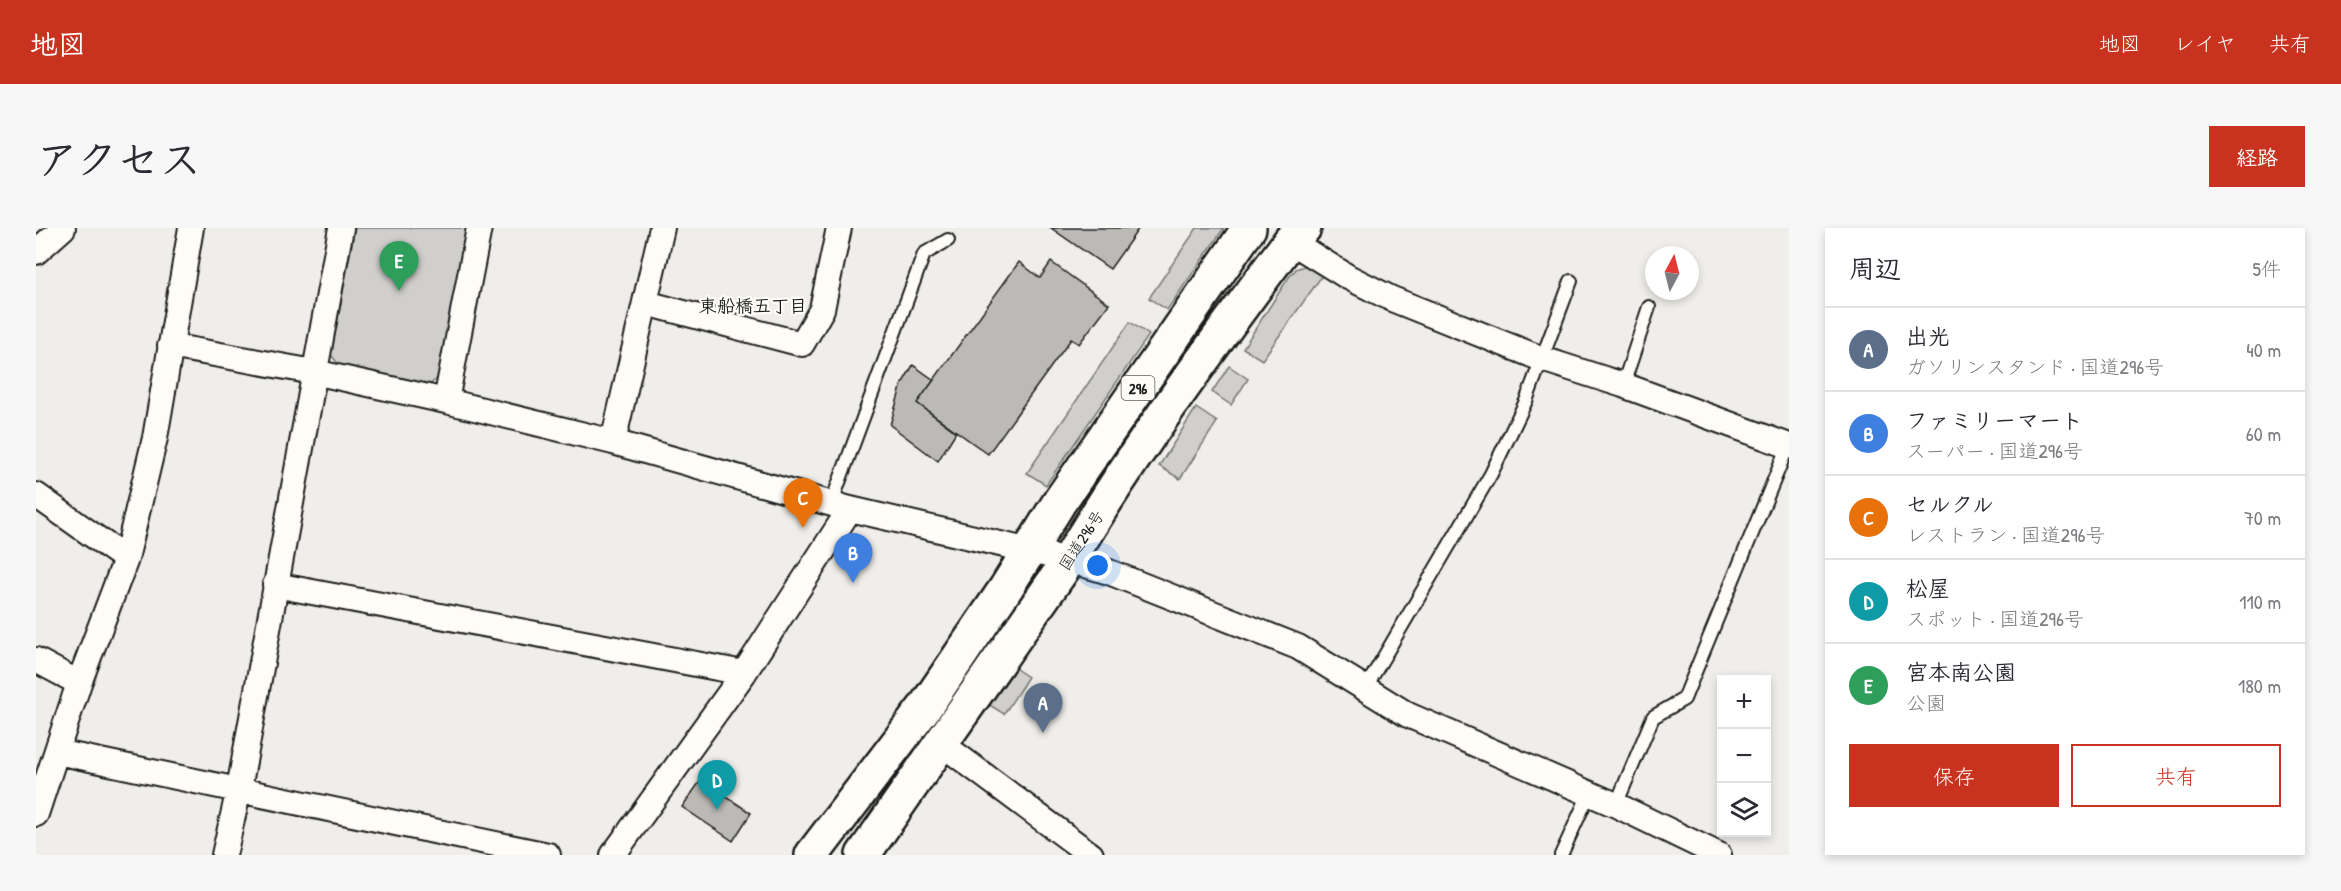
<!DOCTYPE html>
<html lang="ja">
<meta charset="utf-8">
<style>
body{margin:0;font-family:"Patrick Hand","Klee One",sans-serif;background:#f7f7f7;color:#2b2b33}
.controls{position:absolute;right:18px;bottom:18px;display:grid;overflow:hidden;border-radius:0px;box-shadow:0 3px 9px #0003}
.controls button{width:54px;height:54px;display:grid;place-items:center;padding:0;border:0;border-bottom:2px solid #e1e1e2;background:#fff;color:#2b2b33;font:30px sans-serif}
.compass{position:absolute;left:1609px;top:18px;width:54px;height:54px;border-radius:50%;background:#fff;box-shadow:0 3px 9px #0003;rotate:7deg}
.you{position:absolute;left:1062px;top:338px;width:21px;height:21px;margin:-15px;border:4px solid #fff;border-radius:50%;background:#1a73e8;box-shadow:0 0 0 9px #1a73e833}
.badge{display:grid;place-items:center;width:39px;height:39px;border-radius:50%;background:#c8321e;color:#fff;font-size:20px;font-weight:700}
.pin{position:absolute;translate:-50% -50px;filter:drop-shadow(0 2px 3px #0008)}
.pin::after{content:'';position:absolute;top:32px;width:21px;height:18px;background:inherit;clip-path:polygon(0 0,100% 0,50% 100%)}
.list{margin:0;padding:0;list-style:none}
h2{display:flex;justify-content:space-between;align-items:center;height:78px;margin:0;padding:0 24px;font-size:26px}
h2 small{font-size:20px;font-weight:400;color:#7c7c81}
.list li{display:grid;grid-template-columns:39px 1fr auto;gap:18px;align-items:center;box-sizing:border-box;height:84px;padding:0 24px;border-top:2px solid #e1e1e2}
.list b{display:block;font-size:22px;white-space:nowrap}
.list p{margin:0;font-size:20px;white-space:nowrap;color:#7c7c81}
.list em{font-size:20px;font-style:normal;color:#7c7c81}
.actions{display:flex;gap:12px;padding:18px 24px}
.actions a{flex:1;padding:14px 0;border:2px solid #c8321e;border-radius:0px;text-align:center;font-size:21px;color:#c8321e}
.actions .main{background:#c8321e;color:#fff}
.icon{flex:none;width:33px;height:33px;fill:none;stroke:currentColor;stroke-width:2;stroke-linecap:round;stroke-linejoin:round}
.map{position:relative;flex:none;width:1753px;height:627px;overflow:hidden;border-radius:0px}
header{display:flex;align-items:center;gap:36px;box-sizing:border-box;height:84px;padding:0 30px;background:#c8321e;color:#fff}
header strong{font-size:28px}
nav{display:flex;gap:33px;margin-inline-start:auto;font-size:21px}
.intro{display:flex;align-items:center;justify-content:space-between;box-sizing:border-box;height:144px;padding:0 36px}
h1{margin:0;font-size:42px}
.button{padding:15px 27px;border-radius:0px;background:#c8321e;color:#fff;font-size:21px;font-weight:700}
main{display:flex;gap:36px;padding:0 36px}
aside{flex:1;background:#fff;border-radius:0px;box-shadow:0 3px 9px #0003}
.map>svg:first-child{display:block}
.green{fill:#d0cfcc;stroke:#767674;stroke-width:1.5}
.building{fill:#bbbab6;stroke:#1c1c1c;stroke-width:1.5}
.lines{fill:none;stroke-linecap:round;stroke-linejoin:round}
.service-casing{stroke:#1c1c1c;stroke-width:16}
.minor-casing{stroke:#1c1c1c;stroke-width:28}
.trunk-casing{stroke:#1c1c1c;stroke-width:38}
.service{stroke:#fdfcf7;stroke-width:12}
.minor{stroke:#fdfcf7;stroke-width:24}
.trunk{stroke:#fdfcf7;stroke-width:33}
.labels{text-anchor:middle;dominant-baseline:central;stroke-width:4.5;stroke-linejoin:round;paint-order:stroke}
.shield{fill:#fdfcf7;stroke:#605f5e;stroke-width:1.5}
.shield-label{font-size:15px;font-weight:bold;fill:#1c1c1c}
.street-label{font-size:16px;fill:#1c1c1c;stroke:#fdfcf7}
.neighbourhood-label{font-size:18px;font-weight:bold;fill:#1c1c1c;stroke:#fdfcf7}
</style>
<header>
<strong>地図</strong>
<nav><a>地図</a><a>レイヤ</a><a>共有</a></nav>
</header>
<div class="intro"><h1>アクセス</h1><a class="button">経路</a></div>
<main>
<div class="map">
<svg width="1753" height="627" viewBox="0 0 1753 627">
<rect width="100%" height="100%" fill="#f0eeea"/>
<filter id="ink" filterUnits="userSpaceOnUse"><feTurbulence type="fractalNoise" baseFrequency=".0167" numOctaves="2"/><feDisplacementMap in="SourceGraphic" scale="12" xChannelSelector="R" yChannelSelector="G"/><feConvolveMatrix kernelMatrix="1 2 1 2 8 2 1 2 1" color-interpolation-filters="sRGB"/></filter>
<g filter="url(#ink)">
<path class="green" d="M 319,0 L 433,0 L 403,149 L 393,157 L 304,138 L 295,127 Z
M 1161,0 L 1188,0 L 1131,82 L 1113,70 Z
M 1274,36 L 1288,45 L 1226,132 L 1207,120 L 1253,49 L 1260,41 Z
M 1094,94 L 1113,107 L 1010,257 L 991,245 Z
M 1193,138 L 1212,151 L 1195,177 L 1176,164 Z
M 1160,180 L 1181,194 L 1144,251 L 1123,238 Z
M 977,439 L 992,449 L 968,486 L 952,476 Z"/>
<path class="building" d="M 1015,0 L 1103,0 L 1074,41 Z
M 983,34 L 1004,50 L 1015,34 L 1073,76 L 1043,116 L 1035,111 L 952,226 L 881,175 Z
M 877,137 L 898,152 L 881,175 L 920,204 L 902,233 L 854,197 L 866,156 Z
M 665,552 L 715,585 L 697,613 L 646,579 Z"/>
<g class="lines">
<defs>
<path id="service" d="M 1587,157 L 1613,79
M 795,276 L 888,26 L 912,12
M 1329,461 L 1455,246 L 1490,173 L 1535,53
M 1580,577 L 1617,489 L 1648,471 L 1752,218
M 1525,627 L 1553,566"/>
<path id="minor" d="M 1254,13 L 1312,49 L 1356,71 L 1506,131 L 1587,157 L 1753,218
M 0,24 L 27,0
M 610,75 L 766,116 L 786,81 L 803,0
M 134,118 L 278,144 L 410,173 L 577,214 L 814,281 L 1033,332 L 1073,344 L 1262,419 L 1372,487 L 1580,577 L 1683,627
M 410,173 L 443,0
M 577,214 L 626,0
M 0,267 L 90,331
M 239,357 L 708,445
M 0,432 L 43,455
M 906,516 L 1055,627
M 21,524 L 512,627
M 0,586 L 43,455 L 90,331 L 119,210 L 155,0
M 188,627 L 203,561 L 305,0
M 577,627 L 708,445 L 814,281"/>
<path id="trunk" d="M 776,627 L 889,479 L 970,360 L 1024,273 L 1213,0
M 827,627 L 1033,332 C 1099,221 1177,117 1254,13 L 1268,0"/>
</defs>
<use href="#service" class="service-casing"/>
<use href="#minor" class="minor-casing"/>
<use href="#trunk" class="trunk-casing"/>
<use href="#service" class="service"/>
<use href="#minor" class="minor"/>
<use href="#trunk" class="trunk"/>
</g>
</g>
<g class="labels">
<rect class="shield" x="1085.5" y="148" width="33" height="24" rx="4.5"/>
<g class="shield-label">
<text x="1102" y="160">296</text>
</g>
<g class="street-label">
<text transform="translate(1045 312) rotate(-57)">国道296号</text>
</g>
<g class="neighbourhood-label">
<text x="717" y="77">東船橋五丁目</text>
</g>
</g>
</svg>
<div class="controls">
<button>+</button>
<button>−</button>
<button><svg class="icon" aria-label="layers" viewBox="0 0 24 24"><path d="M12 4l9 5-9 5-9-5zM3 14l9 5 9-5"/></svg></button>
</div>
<svg class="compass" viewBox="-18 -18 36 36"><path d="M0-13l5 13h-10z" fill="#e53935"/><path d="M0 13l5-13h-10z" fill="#7c7c81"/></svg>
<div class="you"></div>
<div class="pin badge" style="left:1007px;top:505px;background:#5c6f8a">A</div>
<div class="pin badge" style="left:817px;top:355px;background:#3f7fe0">B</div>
<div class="pin badge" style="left:767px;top:300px;background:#e8710a">C</div>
<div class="pin badge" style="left:681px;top:582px;background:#0f9aa8">D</div>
<div class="pin badge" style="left:363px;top:63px;background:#2e9e5b">E</div>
</div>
<aside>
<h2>周辺<small>5件</small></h2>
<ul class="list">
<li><span class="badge" style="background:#5c6f8a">A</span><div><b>出光</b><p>ガソリンスタンド · 国道296号</p></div><em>40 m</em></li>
<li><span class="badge" style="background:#3f7fe0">B</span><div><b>ファミリーマート</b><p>スーパー · 国道296号</p></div><em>60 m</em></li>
<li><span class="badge" style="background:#e8710a">C</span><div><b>セルクル</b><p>レストラン · 国道296号</p></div><em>70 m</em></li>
<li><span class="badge" style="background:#0f9aa8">D</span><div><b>松屋</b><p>スポット · 国道296号</p></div><em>110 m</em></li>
<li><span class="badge" style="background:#2e9e5b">E</span><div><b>宮本南公園</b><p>公園</p></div><em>180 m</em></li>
</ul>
<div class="actions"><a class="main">保存</a><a>共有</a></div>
</aside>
</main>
